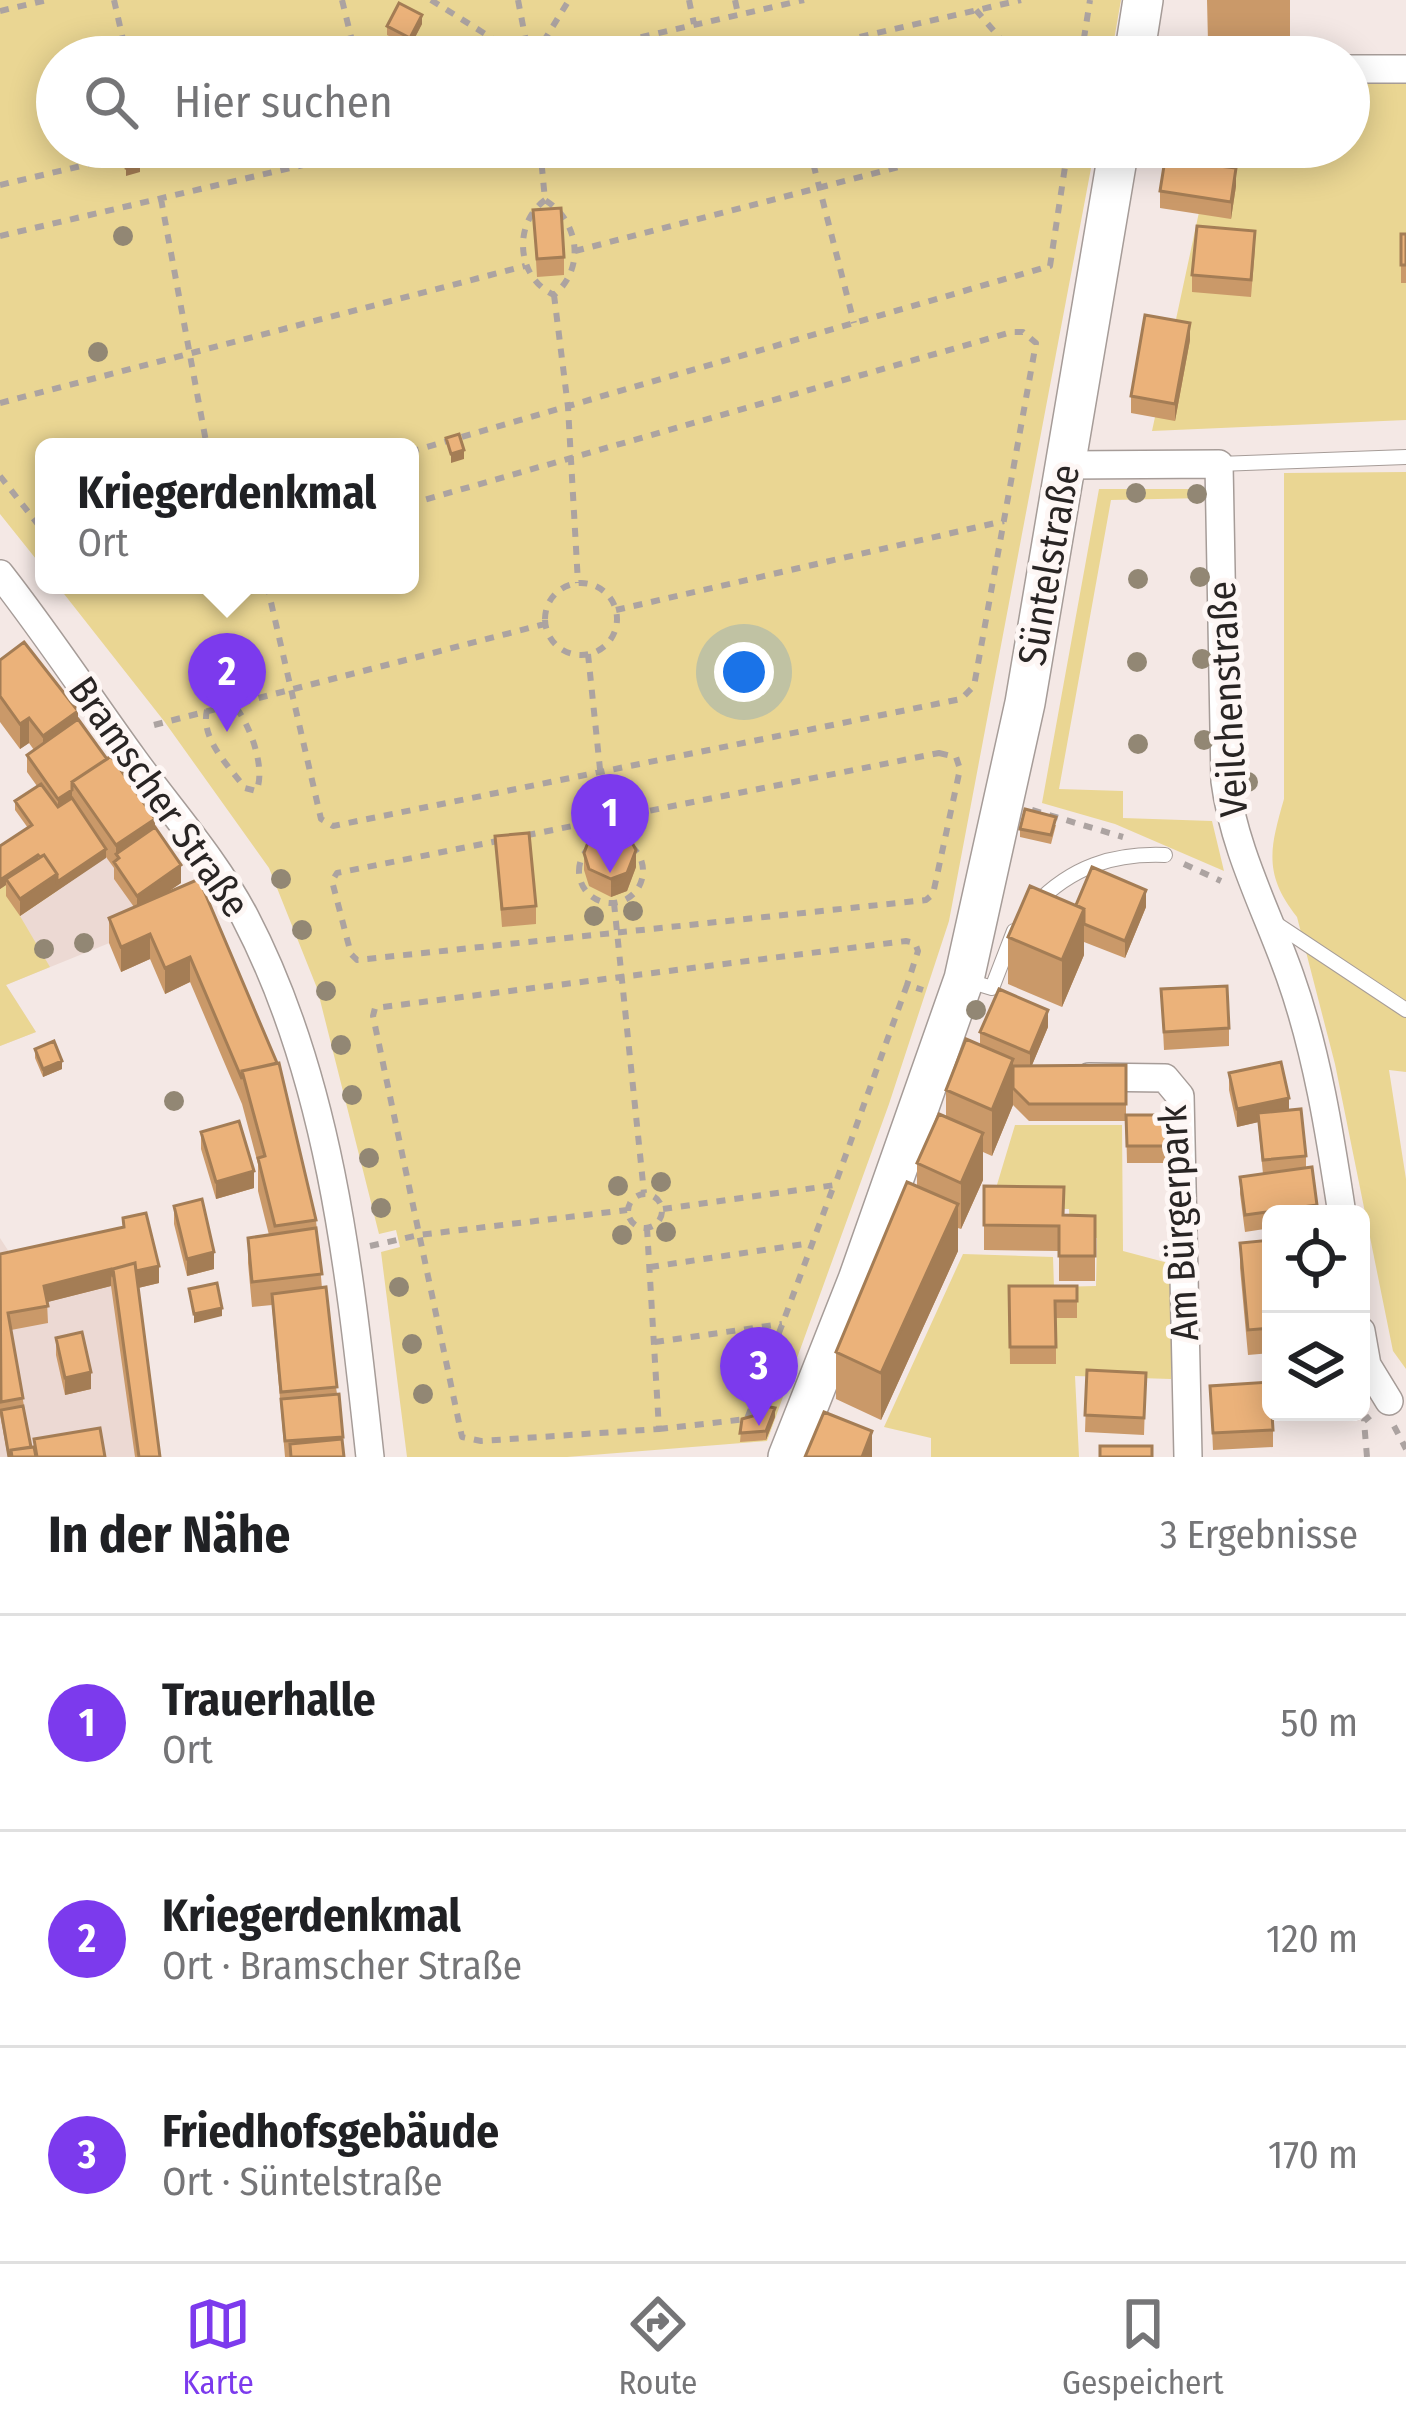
<!DOCTYPE html>
<html lang="de">
<meta charset="utf-8">
<style>
body{margin:0;font-family:"Fira Sans Condensed",sans-serif;background:#f2f2f2;color:#202124}
.controls{position:absolute;right:36px;bottom:36px;display:grid;overflow:hidden;border-radius:18px;box-shadow:0 6px 30px #0003}
.controls button{width:108px;height:108px;display:grid;place-items:center;padding:0;border:0;border-bottom:3px solid #e0e0e0;background:#fff;color:#202124;font:60px sans-serif}
.you{position:absolute;left:744px;top:672px;width:42px;height:42px;margin:-30px;border:9px solid #fff;border-radius:50%;background:#1a73e8;box-shadow:0 0 0 18px #1a73e833}
.badge{display:grid;place-items:center;width:78px;height:78px;border-radius:50%;background:#7c3aed;color:#fff;font-size:39px;font-weight:700}
.pin{position:absolute;translate:-50% -99px;filter:drop-shadow(0 3px 6px #0008)}
.pin::after{content:'';position:absolute;top:63px;width:42px;height:36px;background:inherit;clip-path:polygon(0 0,100% 0,50% 100%)}
.popup{position:absolute;left:35px;top:438px;width:384px;height:156px;box-sizing:border-box;display:grid;place-content:center;border-radius:18px;background:#fff;filter:drop-shadow(0 3px 9px #0005);font-size:39px;white-space:nowrap;color:#757577}
.popup b{font-size:45px;color:#202124}
.popup::after{content:'';position:absolute;left:50%;top:100%;margin-left:-24px;border:24px solid transparent;border-top-color:#fff}
.list{margin:0;padding:0;list-style:none}
h2{display:flex;justify-content:space-between;align-items:center;height:156px;margin:0;padding:0 48px;font-size:51px}
h2 small{font-size:39px;font-weight:400;color:#757577}
.list li{display:grid;grid-template-columns:78px 1fr auto;gap:36px;align-items:center;box-sizing:border-box;height:216px;padding:0 48px;border-top:3px solid #e0e0e0}
.list b{display:block;font-size:45px;white-space:nowrap}
.list p{margin:0;font-size:39px;white-space:nowrap;color:#757577}
.list em{font-size:39px;font-style:normal;color:#757577}
.icon{flex:none;width:66px;height:66px;fill:none;stroke:currentColor;stroke-width:2;stroke-linecap:round;stroke-linejoin:round}
.map{position:relative;flex:none;width:1406px;height:1457px;overflow:hidden}
.search{position:absolute;background:#fff;box-shadow:0 6px 30px #0003;left:36px;right:36px;top:36px;height:132px;display:flex;align-items:center;gap:30px;box-sizing:border-box;padding:0 42px;border-radius:66px;color:#757577;font-size:45px}
.sheet{height:804px;background:#fff}
nav{display:flex;justify-content:space-around;align-items:center;box-sizing:border-box;height:168px;border-top:3px solid #e0e0e0;background:#fff;font-size:33px;color:#757577}
nav a{display:grid;justify-items:center;gap:6px}
nav .on{color:#7c3aed}
.map>svg:first-child{display:block}
.built{fill:#ecd9d3}
.green{fill:#ead693}
.lines{fill:none;stroke-linecap:round;stroke-linejoin:round}
.lane-casing{stroke:#a69c98;stroke-width:16}
.street-casing{stroke:#a69c98;stroke-width:30}
.secondary-casing{stroke:#a69c98;stroke-width:42}
.path{stroke:#aca3a1;stroke-width:6;stroke-dasharray:9 9;stroke-linecap:butt}
.lane{stroke:#fff;stroke-width:14}
.street{stroke:#fff;stroke-width:27}
.secondary{stroke:#fff;stroke-width:39}
.tree{fill:#928774}
.wall{fill:#ca9969}
.shaded-wall{fill:#a47d55}
.building{fill:#ebb27a;stroke:#a47d55;stroke-width:3}
.labels{text-anchor:middle;dominant-baseline:central;stroke-width:10;stroke-linejoin:round;paint-order:stroke}
.street-label{font-size:39px;fill:#292524;stroke:#fef7f5}
</style>
<div class="map">
<svg width="1406" height="1457" viewBox="0 0 1406 1457">
<rect width="100%" height="100%" fill="#f4e8e5"/>
<path class="built" d="M 72,807 L 119,875 L 137,913 L 139,931 L 6,985 L 36,1032 L 0,1046 L 0,855 Z
M 0,1238 L 20,1269 L 124,1244 L 159,1457 L 0,1457 Z"/>
<path class="green" d="M 0,0 L 1121,0 L 1111,57 L 57,57 L 57,147 L 1095,147 L 949,921 L 889,1104 L 767,1441 L 567,1457 L 407,1457 L 381,1252 L 400,1247 L 396,1230 L 379,1234 L 317,988 L 269,868 L 164,721 L 57,585 L 410,585 L 410,447 L 44,447 L 44,569 L 0,514 Z
M 1406,80 L 1406,420 L 1152,431 L 1213,147 L 1349,147 L 1349,81 Z
M 1406,472 L 1406,1072 L 1389,1070 L 1406,1179 L 1406,1369 L 1393,1351 L 1335,1064 L 1297,917 C 1263,874 1270,848 1284,799 L 1284,473 Z
M 1099,489 L 1193,489 L 1205,498 L 1111,500 L 1059,789 L 1123,791 L 1123,818 L 1212,821 L 1224,871 L 1115,824 L 1042,803 Z
M 21,841 L 57,891 L 20,916 L 50,967 L 6,985 L 36,1032 L 0,1046 L 0,855 Z
M 1015,1125 L 1122,1125 L 1123,1251 L 1172,1264 L 1171,1379 L 1075,1376 L 1079,1457 L 931,1457 L 931,1438 L 884,1427 L 963,1254 L 1053,1257 L 1054,1287 L 1096,1286 L 1097,1238 L 1070,1236 L 1069,1209 L 990,1208 Z"/>
<g class="lines">
<defs>
<path id="lane" d="M 1219,464 L 1406,457
M 1035,905 C 1071,867 1113,853 1165,855
M 1275,923 L 1406,1010
M 969,981 L 992,988 L 1014,931"/>
<path id="street" d="M 1349,69 L 1406,69
M 1067,465 L 1219,464 L 1225,781 C 1234,850 1267,911 1290,976 C 1317,1052 1330,1135 1342,1214
M 0,574 C 47,634 89,698 134,760 C 171,811 215,860 245,917 C 331,1082 350,1274 370,1457
M 1089,1077 L 1165,1078 L 1180,1096 L 1188,1457
M 1361,1331 L 1367,1365 L 1389,1401"/>
<path id="secondary" d="M 1134,57 L 1143,0
M 788,1457 L 858,1280 L 964,979 L 1025,703 L 1119,147"/>
</defs>
<use href="#lane" class="lane-casing"/>
<use href="#street" class="street-casing"/>
<use href="#secondary" class="secondary-casing"/>
<path class="path" d="M 114,0 L 127,57
M 342,0 L 356,57
M 431,0 L 522,57
M 518,0 L 529,57
M 689,0 L 694,24
M 735,0 L 738,14
M 976,10 L 1016,57
M 0,11 L 47,0
M 534,57 L 569,0
M 553,57 L 804,0
M 772,57 L 1021,0
M 1081,57 L 1090,0
M 540,147 L 545,200 C 579,221 586,268 554,295
M 809,147 L 854,323
M 0,185 L 162,147
M 161,199 L 207,447
M 545,200 C 512,225 517,278 554,295
M 0,236 L 380,147
M 575,251 L 976,147
M 554,295 L 568,407 L 578,583
M 0,403 L 525,266
M 410,452 L 1050,266 L 1068,147
M 0,476 L 44,532
M545 619a36 36 0 1 1 72 0a36 36 0 1 1-72 0Z
M 267,585 L 321,819 L 333,826 L 961,699 L 974,686 L 1036,343 L 1023,332 L 1012,332 L 410,504
M 616,610 L 1004,521
M 588,654 L 607,836
M 207,710 C 200,739 229,766 245,788 L 256,791 C 267,770 249,721 233,704
M 154,725 L 545,624
M 939,753 L 956,757 L 960,769 L 933,894 L 926,900 L 357,960 L 351,954 L 332,881 L 337,873 Z
M 1032,810 L 1123,837
M579 871a32 32 0 1 1 64 0a32 32 0 1 1-64 0Z
M 1184,864 L 1221,881
M 614,903 L 644,1193
M628 1211a17 17 0 1 1 34 0a17 17 0 1 1-34 0Z
M 663,1209 L 835,1185 L 907,985 L 923,990
M 647,1228 L 659,1429 L 481,1441 L 462,1437 L 373,1016 L 375,1008 L 906,941 L 915,943 L 918,951 L 907,985
M 370,1246 L 419,1235 L 627,1210
M 650,1267 L 811,1243
M 655,1342 L 782,1324
M 1394,1426 L 1406,1449
M 659,1429 L 747,1419 L 834,1185
M 1367,1457 L 1364,1421 L 1370,1416"/>
<use href="#lane" class="lane"/>
<use href="#street" class="street"/>
<use href="#secondary" class="secondary"/>
</g>
<g class="tree">
<circle cx="123" cy="236" r="10"/>
<circle cx="98" cy="352" r="10"/>
<circle cx="1136" cy="493" r="10"/>
<circle cx="1197" cy="494" r="10"/>
<circle cx="1200" cy="577" r="10"/>
<circle cx="1138" cy="579" r="10"/>
<circle cx="1202" cy="659" r="10"/>
<circle cx="1137" cy="662" r="10"/>
<circle cx="1204" cy="740" r="10"/>
<circle cx="1138" cy="744" r="10"/>
<circle cx="1248" cy="782" r="10"/>
<circle cx="281" cy="879" r="10"/>
<circle cx="633" cy="911" r="10"/>
<circle cx="594" cy="916" r="10"/>
<circle cx="302" cy="930" r="10"/>
<circle cx="84" cy="943" r="10"/>
<circle cx="44" cy="949" r="10"/>
<circle cx="326" cy="991" r="10"/>
<circle cx="976" cy="1010" r="10"/>
<circle cx="341" cy="1045" r="10"/>
<circle cx="352" cy="1095" r="10"/>
<circle cx="174" cy="1101" r="10"/>
<circle cx="369" cy="1158" r="10"/>
<circle cx="661" cy="1182" r="10"/>
<circle cx="618" cy="1186" r="10"/>
<circle cx="381" cy="1208" r="10"/>
<circle cx="666" cy="1232" r="10"/>
<circle cx="622" cy="1235" r="10"/>
<circle cx="399" cy="1287" r="10"/>
<circle cx="412" cy="1344" r="10"/>
<circle cx="423" cy="1394" r="10"/>
</g>
<path class="wall" d="M 1207,0 L 1290,0 L 1290,40 L 1208,42 Z
M 422,24 L 410,47 L 387,35 L 387,26 Z
M 1223,147 L 1220,166 L 1236,186 L 1231,219 L 1160,208 L 1160,191 Z
M 533,210 L 564,257 L 564,275 L 537,277 Z
M 1401,234 L 1406,234 L 1406,283 L 1401,283 Z
M 1255,248 L 1251,297 L 1192,292 L 1192,275 Z
M 1190,340 L 1175,421 L 1131,413 L 1131,396 Z
M 0,660 L 78,719 L 155,827 L 181,883 L 166,893 L 316,1220 L 322,1288 L 337,1394 L 339,1394 L 344,1457 L 285,1457 L 272,1305 L 252,1307 L 248,1263 L 248,1238 L 269,1235 L 258,1191 L 258,1164 L 242,1104 L 190,982 L 165,994 L 150,959 L 121,972 L 109,943 L 109,918 L 134,907 L 114,879 L 114,868 L 106,857 L 20,916 L 6,896 L 6,885 L 0,889 L 0,846 L 28,828 L 15,810 L 15,801 L 37,786 L 27,772 L 27,755 L 34,750 L 29,743 L 20,749 L 0,722 Z
M 1056,825 L 1051,844 L 1020,837 L 1020,829 Z
M 495,836 L 536,906 L 536,924 L 502,927 Z
M 584,853 L 636,867 L 627,891 L 611,897 L 589,886 L 584,870 Z
M 1076,905 L 1146,907 L 1125,958 L 1084,942 L 1084,955 L 1062,1007 L 1008,984 L 1008,937 Z
M 1161,989 L 1229,1028 L 1229,1046 L 1164,1050 Z
M 1048,1027 L 1032,1065 L 1126,1065 L 1126,1115 L 1165,1115 L 1166,1163 L 1127,1163 L 1126,1121 L 1029,1121 L 1013,1105 L 992,1156 L 983,1152 L 983,1180 L 961,1229 L 958,1228 L 958,1251 L 881,1420 L 836,1399 L 836,1352 L 917,1186 L 917,1163 L 946,1117 L 946,1090 L 980,1045 L 980,1032 Z
M 35,1049 L 62,1069 L 43,1077 L 35,1058 Z
M 1229,1073 L 1289,1110 L 1306,1156 L 1306,1168 L 1317,1205 L 1317,1214 L 1271,1214 L 1271,1228 L 1245,1232 L 1240,1194 L 1240,1177 L 1263,1174 L 1258,1122 L 1237,1127 L 1229,1090 Z
M 201,1132 L 254,1188 L 216,1199 L 201,1149 Z
M 984,1186 L 1064,1215 L 1095,1216 L 1095,1281 L 1059,1281 L 1059,1251 L 984,1250 Z
M 174,1206 L 214,1269 L 187,1276 L 174,1224 Z
M 123,1218 L 159,1283 L 138,1288 L 160,1457 L 135,1457 L 111,1286 L 47,1302 L 48,1323 L 11,1330 L 31,1447 L 34,1447 L 34,1439 L 105,1457 L 8,1457 L 0,1415 L 0,1254 L 123,1227 Z
M 1271,1240 L 1271,1353 L 1248,1355 L 1240,1268 L 1240,1243 Z
M 1009,1286 L 1077,1286 L 1077,1318 L 1056,1318 L 1056,1364 L 1010,1364 Z
M 56,1338 L 91,1389 L 65,1395 L 56,1355 Z
M 1087,1370 L 1146,1373 L 1144,1435 L 1085,1432 Z
M 1210,1386 L 1273,1430 L 1273,1447 L 1213,1450 Z
M 775,1417 L 766,1440 L 740,1442 L 742,1419 Z"/>
<path class="shaded-wall" d="M 422,15 L 422,24 L 410,47 L 410,38 Z
M 186,154 L 186,162 L 162,168 L 162,160 Z
M 140,164 L 140,172 L 126,176 L 126,168 Z
M 1236,168 L 1236,186 L 1231,219 L 1231,202 Z
M 1190,323 L 1190,340 L 1175,421 L 1175,404 Z
M 464,450 L 464,459 L 451,463 L 451,454 Z
M 78,711 L 78,736 L 43,762 L 43,736 Z
M 29,718 L 29,743 L 20,749 L 20,724 Z
M 72,790 L 72,807 L 58,816 L 58,799 Z
M 155,819 L 155,844 L 119,858 L 116,854 L 116,864 L 116,845 Z
M 106,849 L 106,858 L 20,916 L 20,899 L 57,874 Z
M 636,850 L 636,867 L 627,891 L 611,897 L 611,879 Z
M 38,855 L 38,863 L 6,879 L 6,885 L 0,889 L 0,880 Z
M 181,865 L 181,883 L 137,913 L 137,896 Z
M 1146,890 L 1146,907 L 1125,958 L 1125,941 Z
M 1084,909 L 1084,955 L 1062,1007 L 1062,960 Z
M 150,934 L 150,959 L 121,972 L 121,947 Z
M 190,957 L 190,982 L 165,994 L 165,968 Z
M 1048,1010 L 1048,1027 L 1030,1070 L 1030,1053 Z
M 1013,1059 L 1013,1105 L 992,1156 L 992,1110 Z
M 62,1061 L 62,1069 L 43,1077 L 43,1069 Z
M 1289,1098 L 1289,1115 L 1237,1127 L 1237,1109 Z
M 983,1133 L 983,1180 L 961,1229 L 961,1183 Z
M 254,1171 L 254,1188 L 216,1199 L 216,1182 Z
M 958,1204 L 958,1251 L 881,1420 L 881,1373 Z
M 214,1252 L 214,1269 L 187,1276 L 187,1259 Z
M 159,1266 L 159,1283 L 117,1293 L 115,1277 Z
M 111,1269 L 111,1286 L 44,1303 L 44,1286 Z
M 222,1308 L 222,1316 L 194,1323 L 194,1314 Z
M 91,1372 L 91,1389 L 65,1395 L 65,1378 Z
M 775,1408 L 775,1417 L 766,1440 L 766,1431 Z
M 872,1431 L 872,1457 L 862,1457 Z"/>
<path class="building" d="M 399,3 L 422,15 L 410,38 L 387,26 Z
M 158,147 L 184,147 L 186,154 L 162,160 Z
M 1167,147 L 1220,147 L 1218,166 L 1236,168 L 1231,202 L 1160,191 Z
M 137,149 L 140,164 L 126,168 L 122,153 Z
M 561,208 L 564,257 L 537,259 L 533,210 Z
M 1197,226 L 1255,231 L 1251,280 L 1192,275 Z
M 1401,234 L 1406,234 L 1406,265 L 1401,265 Z
M 1145,315 L 1190,323 L 1175,404 L 1131,396 Z
M 459,434 L 464,450 L 451,454 L 446,438 Z
M 24,642 L 78,711 L 43,736 L 29,718 L 20,724 L 0,696 L 0,660 Z
M 78,719 L 107,759 L 72,782 L 72,790 L 58,799 L 27,755 Z
M 111,756 L 155,819 L 116,845 L 72,782 Z
M 41,784 L 58,807 L 72,798 L 106,849 L 57,882 L 57,874 L 44,855 L 40,857 L 38,855 L 0,880 L 0,846 L 32,825 L 15,801 Z
M 1025,809 L 1056,817 L 1051,835 L 1020,829 Z
M 155,827 L 181,865 L 137,896 L 114,862 L 119,858 L 116,854 Z
M 604,828 L 628,835 L 636,850 L 627,873 L 611,879 L 589,869 L 584,853 L 590,837 Z
M 529,833 L 536,906 L 502,909 L 495,836 Z
M 44,855 L 57,874 L 20,899 L 6,879 Z
M 1092,867 L 1146,890 L 1125,941 L 1084,924 L 1084,909 L 1076,905 Z
M 199,879 L 277,1063 L 242,1071 L 242,1079 L 190,957 L 165,968 L 150,934 L 121,947 L 109,918 Z
M 1030,886 L 1084,909 L 1062,960 L 1008,937 Z
M 1227,986 L 1229,1028 L 1164,1032 L 1161,989 Z
M 999,989 L 1048,1010 L 1030,1053 L 980,1032 Z
M 966,1039 L 1013,1059 L 992,1110 L 946,1090 Z
M 54,1041 L 62,1061 L 43,1069 L 35,1049 Z
M 1281,1062 L 1289,1098 L 1237,1109 L 1229,1073 Z
M 279,1063 L 316,1220 L 275,1226 L 258,1158 L 265,1156 L 242,1071 Z
M 1126,1065 L 1126,1104 L 1029,1104 L 1013,1088 L 1013,1066 Z
M 1301,1109 L 1306,1156 L 1263,1160 L 1258,1113 Z
M 939,1114 L 983,1133 L 961,1183 L 917,1163 Z
M 1126,1115 L 1165,1115 L 1166,1146 L 1127,1146 Z
M 239,1121 L 254,1171 L 216,1182 L 201,1132 Z
M 1312,1167 L 1317,1205 L 1245,1215 L 1240,1177 Z
M 907,1182 L 958,1204 L 881,1373 L 836,1352 Z
M 984,1186 L 1064,1187 L 1063,1215 L 1095,1216 L 1095,1256 L 1059,1256 L 1059,1226 L 984,1225 Z
M 202,1199 L 214,1252 L 187,1259 L 174,1206 Z
M 146,1213 L 159,1266 L 136,1271 L 135,1263 L 113,1269 L 113,1277 L 111,1269 L 44,1286 L 48,1306 L 8,1313 L 23,1398 L 1,1402 L 0,1254 L 124,1227 L 123,1218 Z
M 316,1228 L 322,1274 L 252,1282 L 248,1238 Z
M 1271,1240 L 1271,1328 L 1248,1330 L 1240,1243 Z
M 135,1263 L 160,1457 L 139,1457 L 113,1269 Z
M 217,1283 L 222,1308 L 194,1314 L 189,1289 Z
M 1009,1286 L 1077,1286 L 1077,1301 L 1055,1301 L 1056,1347 L 1010,1347 Z
M 326,1287 L 337,1387 L 281,1392 L 272,1294 Z
M 82,1332 L 91,1372 L 65,1378 L 56,1338 Z
M 1087,1370 L 1146,1373 L 1144,1418 L 1085,1415 Z
M 1270,1382 L 1273,1430 L 1213,1433 L 1210,1386 Z
M 339,1394 L 343,1437 L 285,1441 L 281,1399 Z
M 759,1405 L 775,1408 L 766,1431 L 740,1433 L 742,1419 L 753,1416 Z
M 23,1406 L 31,1447 L 11,1450 L 11,1457 L 9,1457 L 1,1410 Z
M 824,1412 L 872,1431 L 862,1457 L 805,1457 Z
M 100,1428 L 105,1457 L 37,1457 L 34,1439 Z
M 342,1439 L 344,1457 L 291,1457 L 290,1444 Z
M 1100,1446 L 1152,1446 L 1152,1457 L 1100,1457 Z
M 34,1447 L 36,1457 L 12,1457 L 11,1450 Z"/>
<g class="labels">
<g class="street-label">
<text transform="translate(1049 565) rotate(-80)">Süntelstraße</text>
<text transform="translate(1228 699) rotate(-93)">Veilchenstraße</text>
<text transform="translate(159 797) rotate(55)">Bramscher Straße</text>
<text transform="translate(1179 1223) rotate(-93)">Am Bürgerpark</text>
</g>
</g>
</svg>
<div class="controls">
<button><svg class="icon" aria-label="locate" viewBox="0 0 24 24"><circle cx="12" cy="12" r="6"/><path d="M12 2v4M12 18v4M2 12h4M18 12h4"/></svg></button>
<button><svg class="icon" aria-label="layers" viewBox="0 0 24 24"><path d="M12 4l9 5-9 5-9-5zM3 14l9 5 9-5"/></svg></button>
</div>
<div class="you"></div>
<div class="pin badge" style="left:610px;top:873px">1</div>
<div class="pin badge" style="left:227px;top:732px">2</div>
<div class="popup"><b>Kriegerdenkmal</b>Ort</div>
<div class="pin badge" style="left:759px;top:1426px">3</div>
<div class="search"><svg class="icon" aria-label="search" viewBox="0 0 24 24"><circle cx="10" cy="10" r="6"/><path d="M15 15l6 6"/></svg>Hier suchen</div>
</div>
<section class="sheet">
<h2>In der Nähe<small>3 Ergebnisse</small></h2>
<ul class="list">
<li><span class="badge">1</span><div><b>Trauerhalle</b><p>Ort</p></div><em>50 m</em></li>
<li><span class="badge">2</span><div><b>Kriegerdenkmal</b><p>Ort · Bramscher Straße</p></div><em>120 m</em></li>
<li><span class="badge">3</span><div><b>Friedhofsgebäude</b><p>Ort · Süntelstraße</p></div><em>170 m</em></li>
</ul>
</section>
<nav>
<a class="on"><svg class="icon" aria-label="map" viewBox="0 0 24 24"><path d="M3 6l6-2 6 2 6-2v14l-6 2-6-2-6 2zM9 4v14M15 6v14"/></svg>Karte</a>
<a><svg class="icon" aria-label="directions" viewBox="0 0 24 24"><path d="M12 3l9 9-9 9-9-9zM9 14v-3h6M13 9l2 2-2 2"/></svg>Route</a>
<a><svg class="icon" aria-label="saved" viewBox="0 0 24 24"><path d="M7 4h10v16l-5-4-5 4z"/></svg>Gespeichert</a>
</nav>
